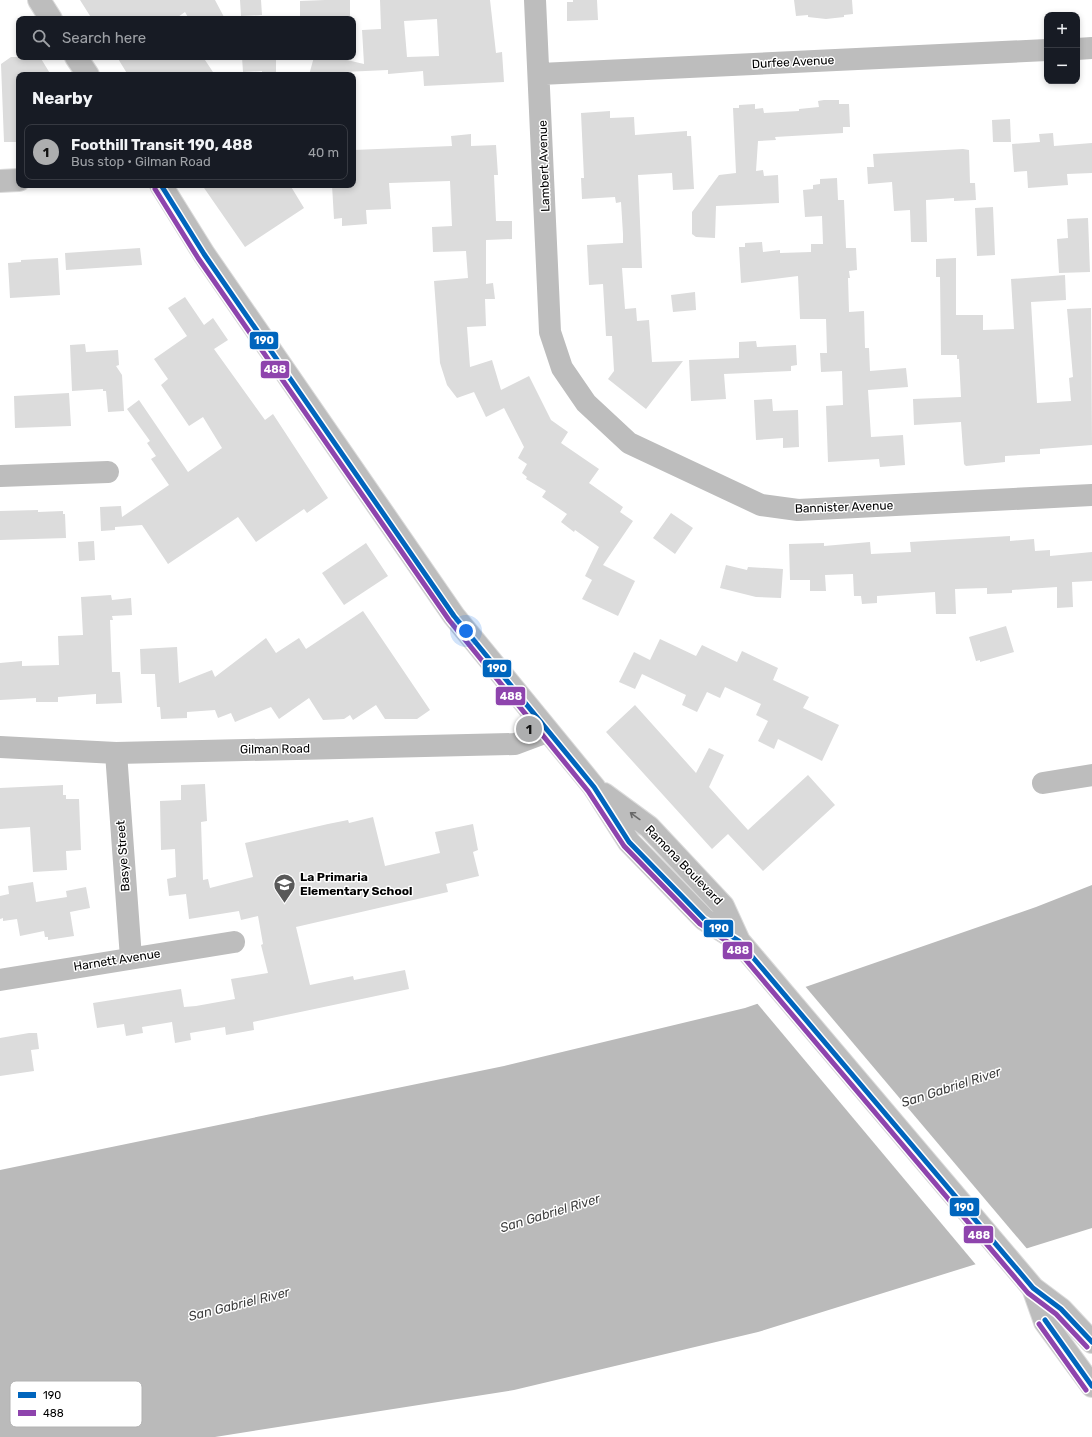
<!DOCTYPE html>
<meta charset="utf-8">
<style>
body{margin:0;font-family:Rubik,sans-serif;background:#242831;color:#f1f3f6}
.controls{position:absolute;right:12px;top:12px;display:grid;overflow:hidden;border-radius:8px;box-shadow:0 2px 6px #0003}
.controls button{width:36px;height:36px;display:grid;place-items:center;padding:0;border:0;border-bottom:1px solid #363941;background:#171b24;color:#f1f3f6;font:20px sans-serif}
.you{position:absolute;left:466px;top:631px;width:14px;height:14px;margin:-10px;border:3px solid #fff;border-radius:50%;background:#1a73e8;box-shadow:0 0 0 6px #1a73e833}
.badge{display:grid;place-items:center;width:26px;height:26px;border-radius:50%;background:#adaeaf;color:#111;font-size:13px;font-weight:700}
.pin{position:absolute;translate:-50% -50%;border:2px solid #fff;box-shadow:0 1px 4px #0006}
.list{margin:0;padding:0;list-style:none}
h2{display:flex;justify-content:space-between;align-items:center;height:52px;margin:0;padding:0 16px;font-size:17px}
h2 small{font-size:13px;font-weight:400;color:#9ea1a6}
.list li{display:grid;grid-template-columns:26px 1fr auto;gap:12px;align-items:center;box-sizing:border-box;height:56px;margin:0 8px 8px;padding:0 8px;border:1px solid #363941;border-radius:8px}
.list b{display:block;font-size:15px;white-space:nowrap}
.list p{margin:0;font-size:13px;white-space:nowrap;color:#9ea1a6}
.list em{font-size:13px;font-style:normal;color:#9ea1a6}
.icon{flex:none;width:22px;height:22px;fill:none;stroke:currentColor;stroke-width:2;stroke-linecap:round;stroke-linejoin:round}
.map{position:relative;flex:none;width:1092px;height:1437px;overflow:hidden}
.search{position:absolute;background:#171b24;box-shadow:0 2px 6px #0003;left:16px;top:16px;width:340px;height:44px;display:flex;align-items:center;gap:10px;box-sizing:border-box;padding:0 14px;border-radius:8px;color:#9ea1a6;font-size:15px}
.panel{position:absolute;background:#171b24;box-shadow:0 2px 6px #0003;left:16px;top:72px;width:340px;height:116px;border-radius:8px}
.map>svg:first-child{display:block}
.water{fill:#bababa}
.pier{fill:#fff}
.building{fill:#dcdcdc;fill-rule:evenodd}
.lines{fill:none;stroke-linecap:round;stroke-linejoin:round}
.major-casing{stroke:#dbdbdb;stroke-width:24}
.minor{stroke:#bdbdbd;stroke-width:22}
.major{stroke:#bdbdbd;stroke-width:22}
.bus-1-casing{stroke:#fff;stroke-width:8}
.bus-2-casing{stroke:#fff;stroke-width:8}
.bus-1{stroke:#0065bd;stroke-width:5}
.bus-2{stroke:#8e44ad;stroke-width:5}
.oneway{stroke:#686868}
.labels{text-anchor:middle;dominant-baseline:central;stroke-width:3;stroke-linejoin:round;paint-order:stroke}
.street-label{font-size:12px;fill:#000;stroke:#fff}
.poi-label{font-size:12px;font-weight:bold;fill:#000;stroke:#fff;text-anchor:start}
.water-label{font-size:13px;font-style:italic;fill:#3e3e3e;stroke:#fff}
.key{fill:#fff;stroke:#b2b2b2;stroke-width:1}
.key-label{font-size:11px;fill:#000}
.line-badge{stroke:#fff;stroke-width:1.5}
.badge-label{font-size:11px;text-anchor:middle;font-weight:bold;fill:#fff}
</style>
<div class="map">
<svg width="1092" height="1437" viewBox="0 0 1092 1437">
<rect width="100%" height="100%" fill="#fff"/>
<path class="water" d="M 1092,885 L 1092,1228 L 758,1332 L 514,1390 L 215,1437 L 0,1437 L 0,1170 L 504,1066 L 745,1008 L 1036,907 Z"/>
<path class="pier" d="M 804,985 L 1028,1250 L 977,1266 L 756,1002 Z"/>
<path class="building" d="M 80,0 L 215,0 L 224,17 L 219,17 L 220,19 L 189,19 L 185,12 L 175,19 L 92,19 Z
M 240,0 L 261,0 L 262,15 L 241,16 Z
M 325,0 L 350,0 L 350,19 L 300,19 L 300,1 Z
M 380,0 L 490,0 L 496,53 L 502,52 L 504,82 L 424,86 L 423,71 L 388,74 L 388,70 L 343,72 L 342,75 L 309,75 L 314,57 L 334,57 L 364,64 L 362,30 L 381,29 ZM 437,19 L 439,56 L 407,57 L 404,21 Z
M 573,0 L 597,0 L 598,20 L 567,21 L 567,2 L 573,2 Z
M 794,0 L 852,0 L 853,14 L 844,15 L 844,17 L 826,19 L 808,17 L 808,15 L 796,16 Z
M 11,57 L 40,57 L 51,75 L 19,75 L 19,142 L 4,142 L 1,64 Z
M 117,57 L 203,57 L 215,75 L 128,75 Z
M 242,57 L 276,57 L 276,75 L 262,75 L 262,71 L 243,72 Z
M 824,100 L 839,100 L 839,104 L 849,104 L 850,127 L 843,127 L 843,133 L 775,137 L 776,140 L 758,141 L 756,171 L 763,170 L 764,176 L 778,175 L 779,203 L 716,206 L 715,238 L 696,237 L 692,234 L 692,212 L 719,175 L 736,173 L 733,108 L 739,108 L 739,105 L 755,104 L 755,109 L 763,108 L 764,113 L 799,111 L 799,109 L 819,107 L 818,101 Z
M 610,111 L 610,118 L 634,117 L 635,135 L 687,131 L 687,136 L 691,136 L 694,189 L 673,190 L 672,173 L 638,175 L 642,268 L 622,268 L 625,309 L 636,308 L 637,321 L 649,320 L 652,362 L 683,361 L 646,409 L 608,379 L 614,371 L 612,336 L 606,336 L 603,284 L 589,285 L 587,245 L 623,243 L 623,234 L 621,202 L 616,203 L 615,197 L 582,199 L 581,178 L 584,178 L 581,113 Z
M 1010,119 L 1011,142 L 993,142 L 992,120 Z
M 1053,133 L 1054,146 L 1092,143 L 1092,173 L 1067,174 L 1068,185 L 1028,188 L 1027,171 L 1014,172 L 1012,144 L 1040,142 L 1039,134 Z
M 471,134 L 471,146 L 496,145 L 498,175 L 494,175 L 496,221 L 512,221 L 512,239 L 486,240 L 486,284 L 493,283 L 495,299 L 485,299 L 486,326 L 467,327 L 470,367 L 492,360 L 501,390 L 529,376 L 551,420 L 568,432 L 561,443 L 599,469 L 589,483 L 623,507 L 620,512 L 633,521 L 603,565 L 635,581 L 618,616 L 582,599 L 592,580 L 585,576 L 599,547 L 575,530 L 574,532 L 561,522 L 567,514 L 542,497 L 546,491 L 526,479 L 527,477 L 522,473 L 527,464 L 518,458 L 524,447 L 504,408 L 486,417 L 474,392 L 457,398 L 447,385 L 440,363 L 434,281 L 468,278 L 466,251 L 433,252 L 432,227 L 452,226 L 450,181 L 389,183 L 391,209 L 366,210 L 367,224 L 342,226 L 342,218 L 334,219 L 332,185 L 353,185 L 353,150 L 452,146 L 451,136 Z
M 963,149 L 969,150 L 970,183 L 975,183 L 976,200 L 954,201 L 954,198 L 926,200 L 927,242 L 911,242 L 910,210 L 894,211 L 892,182 L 868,184 L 867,167 L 874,167 L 873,154 Z
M 837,178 L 838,200 L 844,200 L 846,248 L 856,248 L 857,270 L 849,271 L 850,278 L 848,278 L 849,312 L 864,311 L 865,348 L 869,348 L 870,371 L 906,368 L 908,387 L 868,390 L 871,437 L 903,435 L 905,465 L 880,467 L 879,459 L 828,462 L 826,406 L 843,405 L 842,371 L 821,372 L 820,353 L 827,353 L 826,319 L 800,319 L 798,276 L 741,283 L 739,247 L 745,247 L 745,243 L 762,242 L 763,252 L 780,250 L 780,253 L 811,252 L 811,244 L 823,244 L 822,216 L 805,217 L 803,190 L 813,189 L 813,185 L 820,184 L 820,179 Z
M 202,185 L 290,185 L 304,208 L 245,247 Z
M 993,207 L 995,255 L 977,256 L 975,208 Z
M 1088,218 L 1090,272 L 1059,273 L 1057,239 L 1068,238 L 1067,219 Z
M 140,248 L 142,265 L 66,270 L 65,253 Z
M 58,258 L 60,295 L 10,298 L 8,263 L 21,262 L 21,260 Z
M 956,258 L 956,315 L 983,315 L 983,330 L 1014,329 L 1011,279 L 1065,275 L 1066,300 L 1031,302 L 1037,403 L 1071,401 L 1069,378 L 1073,377 L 1067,309 L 1091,308 L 1092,445 L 1040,449 L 1040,454 L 1005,456 L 1005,462 L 966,466 L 964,464 L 961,422 L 914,425 L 913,399 L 961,397 L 959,359 L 957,359 L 957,355 L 941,355 L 940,277 L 936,277 L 936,259 Z
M 695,292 L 696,310 L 673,312 L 671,295 Z
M 185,297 L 204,325 L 213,318 L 228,340 L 214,349 L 265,420 L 273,414 L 328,498 L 307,513 L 304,509 L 256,542 L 238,517 L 168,564 L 142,525 L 115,527 L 115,530 L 101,531 L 100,507 L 121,506 L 122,517 L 169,485 L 151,459 L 156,456 L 147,443 L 150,441 L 127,409 L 139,400 L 188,472 L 222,448 L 203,417 L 189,426 L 161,385 L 168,379 L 154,359 L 187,336 L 168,308 Z
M 756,341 L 757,347 L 796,345 L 797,365 L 791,366 L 791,371 L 724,374 L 726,399 L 691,401 L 689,360 L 739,358 L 739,342 Z
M 85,344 L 86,352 L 118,350 L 119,365 L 116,366 L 122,375 L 124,411 L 108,412 L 106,391 L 103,391 L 103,389 L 72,391 L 70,345 Z
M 69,393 L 71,426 L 15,428 L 14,396 Z
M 772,399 L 773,411 L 798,410 L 799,447 L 783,448 L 783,438 L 756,440 L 754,400 Z
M 38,510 L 38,512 L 63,511 L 63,514 L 65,514 L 66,538 L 0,540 L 0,511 Z
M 671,513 L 693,528 L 675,554 L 653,538 Z
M 1010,536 L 1010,541 L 1034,539 L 1035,551 L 1050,550 L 1050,556 L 1092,552 L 1092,581 L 1072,582 L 1073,607 L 1057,608 L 1057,587 L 1012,590 L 1012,593 L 987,594 L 987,588 L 955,589 L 956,614 L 936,614 L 935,592 L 877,596 L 877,603 L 862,604 L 861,596 L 854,596 L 853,574 L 825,575 L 826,591 L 810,591 L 810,580 L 790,580 L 789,544 L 824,543 L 824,546 L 870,542 L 871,554 L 911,552 L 910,542 Z
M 94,541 L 95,560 L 79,561 L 78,542 Z
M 366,543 L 388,576 L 344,605 L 322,573 Z
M 726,565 L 747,570 L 748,567 L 783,569 L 781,598 L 756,597 L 720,588 Z
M 111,595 L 112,600 L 131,598 L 132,615 L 112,616 L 113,620 L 110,620 L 112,672 L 120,672 L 122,703 L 96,704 L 96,694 L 58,697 L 58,702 L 36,702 L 36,698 L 0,700 L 0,663 L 22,661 L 22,666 L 59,665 L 58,636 L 83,635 L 81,597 Z
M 363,611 L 430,710 L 417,719 L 385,719 L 376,705 L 353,720 L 350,715 L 344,719 L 323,720 L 309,698 L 279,719 L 271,707 L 235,722 L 231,713 L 218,718 L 215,710 L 187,712 L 187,718 L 161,719 L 160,707 L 157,707 L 155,674 L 141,674 L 140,649 L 177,647 L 179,683 L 212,670 L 215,677 L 266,638 L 276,653 L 299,638 L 306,649 Z
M 1006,626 L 1014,652 L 980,662 L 980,660 L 976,661 L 969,637 Z
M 660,639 L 696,656 L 702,645 L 737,662 L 742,651 L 778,668 L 773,680 L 809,697 L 803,708 L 839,725 L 822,761 L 778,739 L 774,749 L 758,741 L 768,721 L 756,715 L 761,704 L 725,687 L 720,698 L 707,692 L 697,712 L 682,705 L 686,695 L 642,674 L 635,689 L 619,682 L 634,652 L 650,660 Z
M 635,705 L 696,773 L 709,748 L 724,755 L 709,787 L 748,830 L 808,775 L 835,805 L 763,871 L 728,834 L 712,849 L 606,732 Z
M 205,784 L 207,821 L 201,822 L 203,880 L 208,879 L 210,888 L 253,877 L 245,843 L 328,824 L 348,820 L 349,823 L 373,817 L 385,866 L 440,853 L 435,832 L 473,824 L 478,850 L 473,852 L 479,876 L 446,884 L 448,892 L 296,927 L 310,985 L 353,976 L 354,980 L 405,970 L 409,989 L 253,1022 L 254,1030 L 226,1035 L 225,1027 L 190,1033 L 191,1040 L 175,1043 L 172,1022 L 142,1027 L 143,1033 L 126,1036 L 124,1024 L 97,1028 L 93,1003 L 181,989 L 184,1007 L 196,1006 L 235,999 L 231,979 L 268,973 L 261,945 L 263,944 L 258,916 L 241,920 L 239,911 L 189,919 L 186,894 L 169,896 L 167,879 L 176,877 L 175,849 L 161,850 L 160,801 L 181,800 L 181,785 Z
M 63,785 L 63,795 L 66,795 L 66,799 L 79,799 L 81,850 L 66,851 L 67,870 L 33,872 L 30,827 L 0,829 L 0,788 Z
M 33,882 L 36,902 L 67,897 L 66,891 L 86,887 L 90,908 L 70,912 L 74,936 L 48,940 L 48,937 L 45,937 L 44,931 L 20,936 L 17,919 L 3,921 L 3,918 L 0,919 L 0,896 L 9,894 L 8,886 Z
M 29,1033 L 37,1033 L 39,1049 L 31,1050 L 34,1071 L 0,1076 L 0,1038 Z"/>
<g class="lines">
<defs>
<path id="major" d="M 39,0 L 51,19
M 76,57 L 88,75
M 0,181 L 19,180
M 161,185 L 204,254 L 454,616 L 594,787 L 629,842 L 704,919 L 739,941 L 1033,1288 L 1061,1309 L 1092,1342
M 604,794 L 649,827 L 723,906 L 739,941
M 1033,1288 L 1045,1322 L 1092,1386"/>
</defs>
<use href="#major" class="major-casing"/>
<path class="minor" d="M 535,0 L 550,332 L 562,368 L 586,403 L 629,443 L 761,505 L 798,510 L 1092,495
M 1077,49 L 1092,48
M 540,74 L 1047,50
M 0,476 L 108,472
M 0,747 L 116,753 L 515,744 L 547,732
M 116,753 L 131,958
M 1043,783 L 1092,775
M 0,980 L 234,942"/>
<use href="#major" class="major"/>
<defs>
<path id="bus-1" d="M 161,185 L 204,254 L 454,616 L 594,787 L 629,842 L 704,919 L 739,941 L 1033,1288 L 1061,1309 L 1092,1342
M 1045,1320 L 1092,1386"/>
<path id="bus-2" d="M 155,189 L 198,258 L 449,620 L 588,791 L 624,846 L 700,924 L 734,946 L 1028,1293 L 1056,1314 L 1087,1347
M 1039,1324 L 1086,1390"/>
</defs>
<use href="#bus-1" class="bus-1-casing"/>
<use href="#bus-2" class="bus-2-casing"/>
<use href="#bus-1" class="bus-1"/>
<use href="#bus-2" class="bus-2"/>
</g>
<defs><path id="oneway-shaft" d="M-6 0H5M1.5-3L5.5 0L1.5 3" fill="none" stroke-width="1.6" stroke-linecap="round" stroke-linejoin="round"/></defs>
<use class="oneway" href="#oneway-shaft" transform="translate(635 816) rotate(-144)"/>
<defs>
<symbol id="school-pin" viewBox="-11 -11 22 30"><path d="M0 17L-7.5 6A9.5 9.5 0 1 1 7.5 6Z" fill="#595959" stroke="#fff"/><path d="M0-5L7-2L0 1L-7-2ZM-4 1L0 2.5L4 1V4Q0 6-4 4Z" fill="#fff"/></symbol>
</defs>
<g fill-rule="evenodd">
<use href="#school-pin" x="272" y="872" width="25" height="34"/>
</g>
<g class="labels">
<g class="street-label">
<text transform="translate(793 62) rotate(-3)">Durfee Avenue</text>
<text transform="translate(544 166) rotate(-92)">Lambert Avenue</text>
<text transform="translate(844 507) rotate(-2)">Bannister Avenue</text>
<text transform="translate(275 749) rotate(-1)">Gilman Road</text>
<text transform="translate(123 856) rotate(-94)">Basye Street</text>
<text transform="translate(684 865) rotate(46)">Ramona Boulevard</text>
<text transform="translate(117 960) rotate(-9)">Harnett Avenue</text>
</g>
<g class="poi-label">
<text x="300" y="877">La Primaria<tspan x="300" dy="14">Elementary School</tspan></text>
</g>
<g class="water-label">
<text transform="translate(951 1087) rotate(-18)">San Gabriel River</text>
<text transform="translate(550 1213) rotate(-17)">San Gabriel River</text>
<text transform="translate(239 1304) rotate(-14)">San Gabriel River</text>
</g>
</g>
<rect x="10" y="1381" width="132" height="46" rx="6" class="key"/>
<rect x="18" y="1392" width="18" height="6" fill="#0065bd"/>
<rect x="18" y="1410" width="18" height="6" fill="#8e44ad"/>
<g class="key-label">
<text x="43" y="1399">190</text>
<text x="43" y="1417">488</text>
</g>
<g class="line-badge">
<rect x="249" y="331" width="30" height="19" rx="4" fill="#0065bd"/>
<rect x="260" y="360" width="30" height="19" rx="4" fill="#8e44ad"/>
<rect x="482" y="659" width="30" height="19" rx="4" fill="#0065bd"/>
<rect x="495" y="686" width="31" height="20" rx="4" fill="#8e44ad"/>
<rect x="703" y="919" width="31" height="19" rx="4" fill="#0065bd"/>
<rect x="722" y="941" width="31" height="19" rx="4" fill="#8e44ad"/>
<rect x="949" y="1197" width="31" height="20" rx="4" fill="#0065bd"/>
<rect x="963" y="1225" width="31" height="19" rx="4" fill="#8e44ad"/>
</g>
<g class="badge-label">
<text x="264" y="344">190</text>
<text x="275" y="373">488</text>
<text x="497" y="672">190</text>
<text x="511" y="700">488</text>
<text x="719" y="932">190</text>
<text x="738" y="954">488</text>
<text x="964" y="1211">190</text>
<text x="979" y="1239">488</text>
</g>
</svg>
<div class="controls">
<button>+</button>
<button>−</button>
</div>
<div class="you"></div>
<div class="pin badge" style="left:529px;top:729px">1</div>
<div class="search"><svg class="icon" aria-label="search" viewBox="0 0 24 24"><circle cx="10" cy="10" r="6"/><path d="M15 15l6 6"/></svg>Search here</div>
<section class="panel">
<h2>Nearby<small></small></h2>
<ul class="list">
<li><span class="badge">1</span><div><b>Foothill Transit 190, 488</b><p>Bus stop · Gilman Road</p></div><em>40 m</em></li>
</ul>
</section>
</div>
